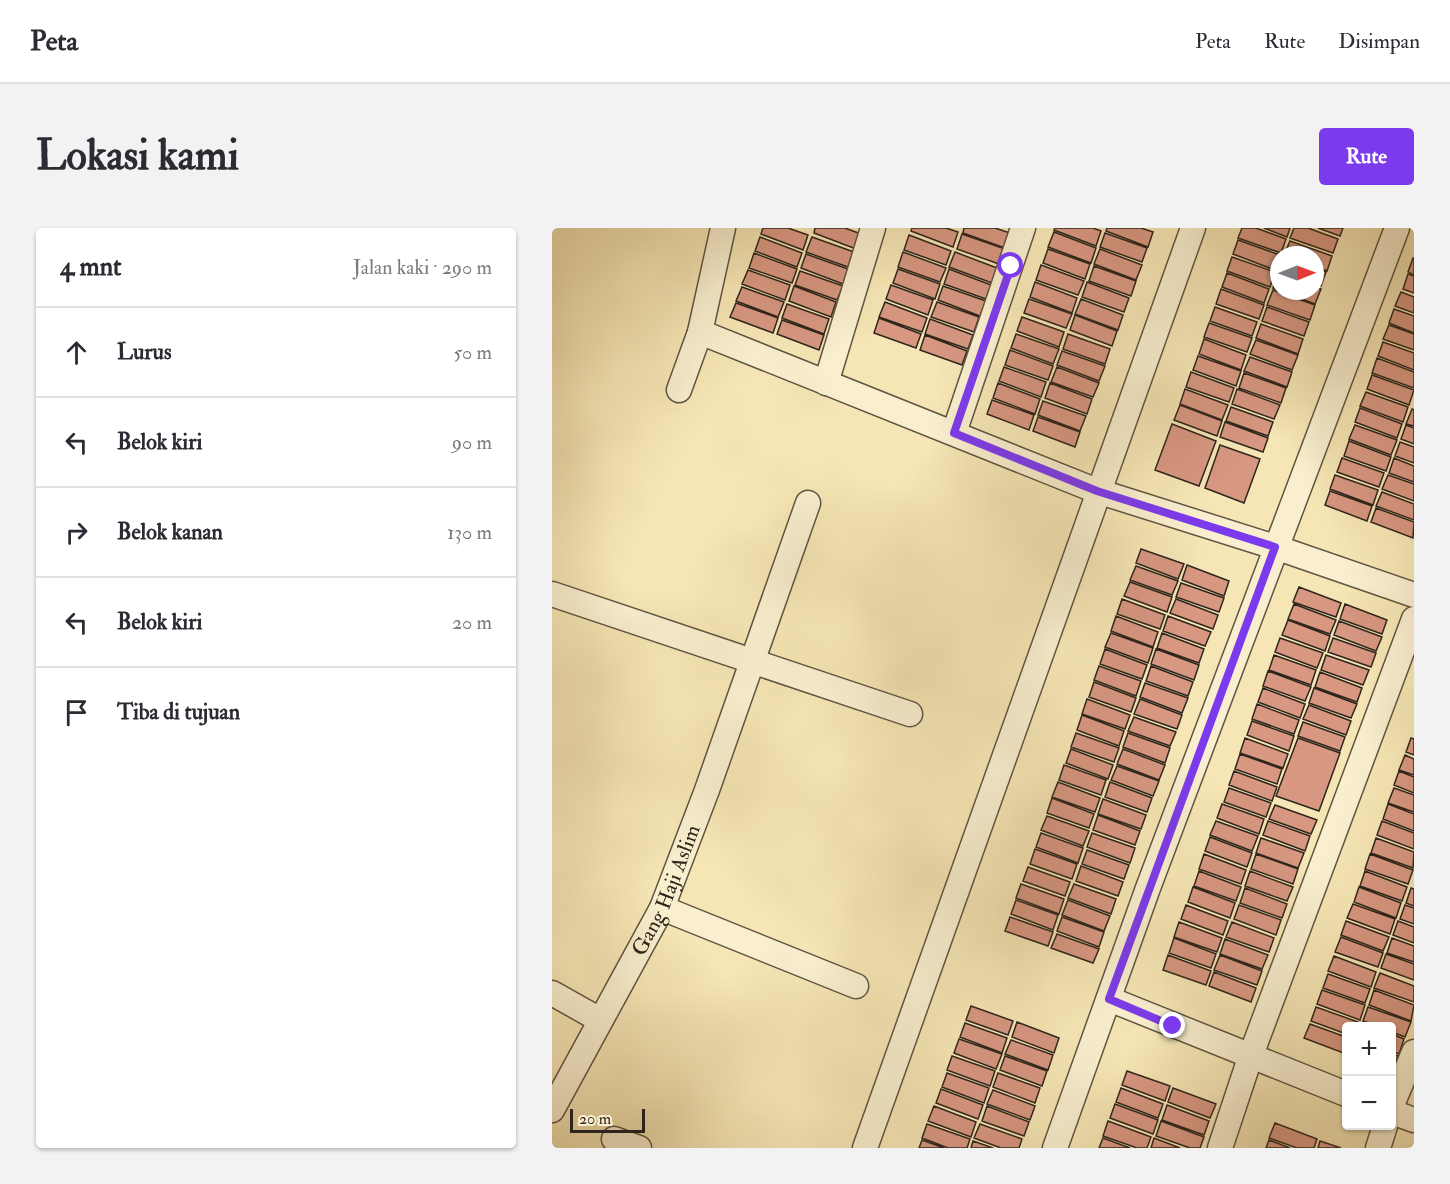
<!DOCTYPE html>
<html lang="id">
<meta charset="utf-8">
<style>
body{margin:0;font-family:"IM FELL Double Pica",serif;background:#f2f2f3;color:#2b2b33}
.controls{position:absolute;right:18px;bottom:18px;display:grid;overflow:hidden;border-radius:6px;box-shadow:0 2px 4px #0004}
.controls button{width:54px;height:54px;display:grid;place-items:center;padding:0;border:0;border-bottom:2px solid #e1e1e2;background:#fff;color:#2b2b33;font:30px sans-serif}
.compass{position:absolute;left:718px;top:18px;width:54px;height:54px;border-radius:50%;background:#fff;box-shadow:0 2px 4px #0004;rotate:89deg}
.scale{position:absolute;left:18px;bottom:15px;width:75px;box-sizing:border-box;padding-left:6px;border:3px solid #2e251c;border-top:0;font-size:16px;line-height:21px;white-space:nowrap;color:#2e251c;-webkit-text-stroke:4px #f9efcf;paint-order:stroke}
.stop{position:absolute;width:18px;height:18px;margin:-14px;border:4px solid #7c3aed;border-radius:50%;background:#fff}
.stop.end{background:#7c3aed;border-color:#fff;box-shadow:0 2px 6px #0008}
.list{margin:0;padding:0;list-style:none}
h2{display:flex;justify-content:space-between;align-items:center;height:78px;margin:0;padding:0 24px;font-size:26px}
h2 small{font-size:20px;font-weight:400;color:#7c7c81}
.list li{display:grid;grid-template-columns:39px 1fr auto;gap:18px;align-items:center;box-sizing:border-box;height:90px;padding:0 24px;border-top:2px solid #e1e1e2}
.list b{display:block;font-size:22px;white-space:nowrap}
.list em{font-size:20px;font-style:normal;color:#7c7c81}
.icon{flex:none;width:33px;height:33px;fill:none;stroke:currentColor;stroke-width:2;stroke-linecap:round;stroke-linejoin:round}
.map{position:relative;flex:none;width:862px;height:920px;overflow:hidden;border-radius:6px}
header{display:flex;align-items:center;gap:36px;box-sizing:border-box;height:84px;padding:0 30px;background:#fff;border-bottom:2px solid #e1e1e2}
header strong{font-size:28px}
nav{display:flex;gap:33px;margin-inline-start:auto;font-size:21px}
.intro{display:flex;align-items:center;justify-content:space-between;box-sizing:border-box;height:144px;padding:0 36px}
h1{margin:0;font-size:42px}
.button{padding:15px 27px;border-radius:6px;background:#7c3aed;color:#fff;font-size:21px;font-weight:700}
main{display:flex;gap:36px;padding:0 36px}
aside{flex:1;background:#fff;border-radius:6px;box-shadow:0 2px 4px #0004}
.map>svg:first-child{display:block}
.building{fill:#d79781;stroke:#2e251c;stroke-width:1.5}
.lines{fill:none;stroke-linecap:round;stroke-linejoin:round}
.minor-casing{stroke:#605542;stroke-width:27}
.minor{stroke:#f9efcf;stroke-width:24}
.route{stroke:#7c3aed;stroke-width:8}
.labels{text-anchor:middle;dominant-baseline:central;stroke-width:5;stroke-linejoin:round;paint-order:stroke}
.street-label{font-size:21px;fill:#2e251c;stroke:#f9efcf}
</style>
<header>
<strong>Peta</strong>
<nav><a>Peta</a><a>Rute</a><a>Disimpan</a></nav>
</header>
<div class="intro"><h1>Lokasi kami</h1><a class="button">Rute</a></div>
<main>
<aside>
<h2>4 mnt<small>Jalan kaki · 290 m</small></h2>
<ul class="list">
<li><svg class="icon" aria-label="ahead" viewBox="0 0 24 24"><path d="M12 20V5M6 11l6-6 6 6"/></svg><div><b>Lurus</b></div><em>50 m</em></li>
<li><svg class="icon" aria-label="left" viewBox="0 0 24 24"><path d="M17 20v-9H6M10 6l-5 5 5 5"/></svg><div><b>Belok kiri</b></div><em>90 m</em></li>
<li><svg class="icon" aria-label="right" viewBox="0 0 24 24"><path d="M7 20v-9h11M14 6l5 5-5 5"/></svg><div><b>Belok kanan</b></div><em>130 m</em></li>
<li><svg class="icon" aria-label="left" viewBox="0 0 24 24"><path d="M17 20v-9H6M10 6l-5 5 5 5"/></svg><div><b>Belok kiri</b></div><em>20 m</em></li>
<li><svg class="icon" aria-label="arrive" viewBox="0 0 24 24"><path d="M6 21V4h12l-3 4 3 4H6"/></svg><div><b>Tiba di tujuan</b></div></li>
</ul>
</aside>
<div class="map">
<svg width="862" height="920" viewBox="0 0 862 920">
<rect width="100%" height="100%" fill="#f6e6b5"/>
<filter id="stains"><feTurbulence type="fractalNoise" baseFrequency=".00333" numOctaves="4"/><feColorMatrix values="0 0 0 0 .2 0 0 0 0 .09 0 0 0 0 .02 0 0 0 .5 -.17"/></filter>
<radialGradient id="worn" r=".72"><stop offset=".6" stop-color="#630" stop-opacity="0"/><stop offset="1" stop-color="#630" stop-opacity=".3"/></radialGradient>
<path class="building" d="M 211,0 L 236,0 L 256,7 L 251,22 L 209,6 Z
M 263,0 L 293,0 L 309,6 L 304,21 L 262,5 Z
M 360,0 L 394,0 L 406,4 L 401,19 L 359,3 Z
M 412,0 L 443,0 L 458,5 L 453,20 L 411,5 Z
M 503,0 L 541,0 L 549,3 L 544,18 L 502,2 Z
M 555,0 L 589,0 L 601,4 L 596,19 L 554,3 Z
M 690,0 L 704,0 L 734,11 L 729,25 L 686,10 Z
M 712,0 L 738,0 L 735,9 Z
M 742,0 L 756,0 L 786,11 L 781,25 L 738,10 Z
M 766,0 L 791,0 L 788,8 Z
M 502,4 L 544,20 L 539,35 L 496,19 Z
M 553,5 L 595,20 L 590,34 L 548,19 Z
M 410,6 L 453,21 L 447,36 L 405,21 Z
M 357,7 L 399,23 L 394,37 L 352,22 Z
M 208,9 L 250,25 L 245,39 L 203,23 Z
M 260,9 L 302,24 L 296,39 L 254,24 Z
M 686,12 L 728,27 L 723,42 L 681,26 Z
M 738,13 L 780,28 L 775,43 L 763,38 L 763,27 L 732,27 Z
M 496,21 L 538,36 L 533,51 L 491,35 Z
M 548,21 L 590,37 L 584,52 L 542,36 Z
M 351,24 L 394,40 L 388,54 L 346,39 Z
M 403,24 L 445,40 L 440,55 L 397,39 Z
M 202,25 L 245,41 L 240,55 L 197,40 Z
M 254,26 L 296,41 L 291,56 L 249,40 Z
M 680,29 L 723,44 L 718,59 L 675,43 Z
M 861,30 L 862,30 L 862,47 L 856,44 Z
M 489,37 L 532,53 L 526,67 L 484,52 Z
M 542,38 L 584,53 L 579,68 L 537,53 Z
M 763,40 L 774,44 L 769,58 L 763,56 Z
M 346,41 L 388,56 L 383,71 L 341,55 Z
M 397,41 L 439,57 L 434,71 L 392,56 Z
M 196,42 L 238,57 L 233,72 L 190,56 Z
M 248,43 L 291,58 L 285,72 L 243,57 Z
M 675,45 L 717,61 L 712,75 L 670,59 Z
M 727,46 L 727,62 L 721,60 Z
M 856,46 L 862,48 L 862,65 L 851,61 Z
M 483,54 L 525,70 L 520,85 L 478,69 Z
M 535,54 L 577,70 L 572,84 L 530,69 Z
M 339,57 L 381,72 L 376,87 L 334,71 Z
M 242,58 L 284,74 L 279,89 L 237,73 Z
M 391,58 L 434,73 L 428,88 L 386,72 Z
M 190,59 L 232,74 L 226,89 L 184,73 Z
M 763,59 L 769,61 L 763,76 L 729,63 L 763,63 Z
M 669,61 L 712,77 L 707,91 L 664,76 Z
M 721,62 L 763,77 L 758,92 L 715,77 Z
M 849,64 L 862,69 L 862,85 L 843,78 Z
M 477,71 L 520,86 L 514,100 L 472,85 Z
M 529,71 L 571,87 L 566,102 L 523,86 Z
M 333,74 L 375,90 L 370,104 L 327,89 Z
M 385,74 L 427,89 L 422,104 L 379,89 Z
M 184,75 L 226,90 L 221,105 L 178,89 Z
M 235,76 L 277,91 L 272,106 L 230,90 Z
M 663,79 L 705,94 L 700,108 L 658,93 Z
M 715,79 L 757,94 L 752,108 L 710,93 Z
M 842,81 L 862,88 L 862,105 L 837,95 Z
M 523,87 L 565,103 L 560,118 L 518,102 Z
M 470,89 L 512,104 L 507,119 L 465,103 Z
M 327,90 L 369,106 L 364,120 L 322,105 Z
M 378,91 L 421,107 L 416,121 L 373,106 Z
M 230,92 L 272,107 L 267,122 L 225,106 Z
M 657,95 L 700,110 L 695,124 L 652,109 Z
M 709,96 L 751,111 L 746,126 L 704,110 Z
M 837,97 L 862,106 L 862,122 L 831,111 Z
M 464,106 L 507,121 L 501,136 L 459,120 Z
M 516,106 L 558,121 L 553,136 L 511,121 Z
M 373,107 L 415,123 L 410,137 L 368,122 Z
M 652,111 L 694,127 L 689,142 L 647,126 Z
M 704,112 L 746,127 L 740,142 L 698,126 Z
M 831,114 L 862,125 L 862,142 L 826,128 Z
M 458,122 L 501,138 L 496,152 L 453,137 Z
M 510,123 L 553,138 L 547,153 L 505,137 Z
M 646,128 L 689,143 L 684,158 L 641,142 Z
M 698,129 L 740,144 L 735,159 L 692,143 Z
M 825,130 L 862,144 L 862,160 L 820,145 Z
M 452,139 L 494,154 L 489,169 L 447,153 Z
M 505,139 L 547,155 L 541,169 L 499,154 Z
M 639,144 L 682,160 L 677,174 L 634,159 Z
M 692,145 L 734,160 L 729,175 L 687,160 Z
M 820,147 L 862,162 L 857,177 L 815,161 Z
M 446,155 L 488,171 L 483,186 L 441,170 Z
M 498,155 L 540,171 L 535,186 L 493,170 Z
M 633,161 L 676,177 L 670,192 L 628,176 Z
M 685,161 L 728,177 L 722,191 L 680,176 Z
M 814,164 L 856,179 L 851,194 L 808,178 Z
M 440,172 L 482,187 L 477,202 L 435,186 Z
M 491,173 L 534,188 L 528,203 L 486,187 Z
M 628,177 L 670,193 L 665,208 L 622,192 Z
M 679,179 L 721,194 L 716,208 L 674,193 Z
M 808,180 L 850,196 L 845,210 L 803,194 Z
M 860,181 L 862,182 L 862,198 L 854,196 Z
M 486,189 L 528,204 L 523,219 L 481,203 Z
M 673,194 L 716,210 L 711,224 L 668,209 Z
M 620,196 L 664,213 L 647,258 L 603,242 Z
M 803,197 L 845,212 L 839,227 L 797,211 Z
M 854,197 L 862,200 L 862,216 L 849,211 Z
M 797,213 L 839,229 L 834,243 L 792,228 Z
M 848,214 L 862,219 L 862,235 L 843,228 Z
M 668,217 L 708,231 L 692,275 L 653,260 Z
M 790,230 L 832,245 L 827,259 L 785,244 Z
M 842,230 L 862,238 L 862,254 L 837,245 Z
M 783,247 L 826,262 L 821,277 L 778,261 Z
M 836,247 L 862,256 L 862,273 L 830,261 Z
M 778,263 L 820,278 L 815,293 L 773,277 Z
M 830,264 L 862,276 L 862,292 L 824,278 Z
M 824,280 L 862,294 L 861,310 L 819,294 Z
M 589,321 L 632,336 L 626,351 L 584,335 Z
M 635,337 L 677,353 L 672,368 L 630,352 Z
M 584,338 L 626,353 L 620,367 L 578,352 Z
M 578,354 L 620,369 L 615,384 L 572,368 Z
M 629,355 L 672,370 L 667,384 L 624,369 Z
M 747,359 L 789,375 L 784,389 L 741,374 Z
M 570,371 L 613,387 L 608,401 L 565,386 Z
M 624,371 L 666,387 L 661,401 L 618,385 Z
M 742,376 L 784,392 L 778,406 L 736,391 Z
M 793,376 L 835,392 L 830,406 L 788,391 Z
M 564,388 L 606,404 L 601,419 L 559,403 Z
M 616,388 L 659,404 L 653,418 L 611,403 Z
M 736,392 L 778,408 L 773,423 L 730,407 Z
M 787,393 L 830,409 L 824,423 L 782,407 Z
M 559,405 L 601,420 L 596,435 L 553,419 Z
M 610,405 L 652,421 L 647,435 L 605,420 Z
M 728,410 L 771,425 L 765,440 L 723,424 Z
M 781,410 L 824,425 L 819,439 L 776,424 Z
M 553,421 L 595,437 L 590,451 L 548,436 Z
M 604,421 L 647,437 L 642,452 L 599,436 Z
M 722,427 L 764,442 L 759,457 L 717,442 Z
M 774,427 L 817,442 L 811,457 L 769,442 Z
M 547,438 L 589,453 L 584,468 L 542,452 Z
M 599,438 L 641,454 L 636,468 L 594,453 Z
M 716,443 L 759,459 L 753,473 L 711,458 Z
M 768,444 L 810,460 L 805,474 L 763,459 Z
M 542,454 L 584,470 L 579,484 L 537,469 Z
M 593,455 L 636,470 L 630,485 L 588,469 Z
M 711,460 L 753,476 L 748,490 L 706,474 Z
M 762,460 L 805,476 L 799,490 L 757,475 Z
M 535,471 L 578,487 L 573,501 L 530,486 Z
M 588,471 L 630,487 L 625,501 L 582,486 Z
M 705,476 L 747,492 L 742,506 L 700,491 Z
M 757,477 L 799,493 L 794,507 L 751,491 Z
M 530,487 L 572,503 L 567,518 L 525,502 Z
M 582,489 L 624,504 L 618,518 L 576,503 Z
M 700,493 L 742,508 L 737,523 L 695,507 Z
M 751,494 L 793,509 L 788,523 L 746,508 Z
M 524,505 L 567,520 L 562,534 L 519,519 Z
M 576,505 L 618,520 L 613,535 L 571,519 Z
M 693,510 L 736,526 L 731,540 L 688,525 Z
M 746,510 L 788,525 L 767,583 L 724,568 Z
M 859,510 L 862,511 L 862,527 L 854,524 Z
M 519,521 L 561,537 L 556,551 L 514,535 Z
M 571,521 L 613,537 L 607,552 L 565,536 Z
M 688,526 L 730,541 L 725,556 L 683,541 Z
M 853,527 L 862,531 L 862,547 L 847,542 Z
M 512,537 L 554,552 L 549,567 L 507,552 Z
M 565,538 L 607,553 L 601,568 L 559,552 Z
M 682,543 L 725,559 L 720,573 L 677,557 Z
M 847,543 L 862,549 L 862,565 L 842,557 Z
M 506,554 L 548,570 L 543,584 L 500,569 Z
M 558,554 L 600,570 L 595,584 L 553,569 Z
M 677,560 L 719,575 L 714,589 L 672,574 Z
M 842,560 L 862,567 L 862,584 L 836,575 Z
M 500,570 L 542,586 L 537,600 L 495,585 Z
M 551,571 L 594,587 L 589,601 L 546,586 Z
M 670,576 L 712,591 L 707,606 L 665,590 Z
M 836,576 L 862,586 L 862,603 L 831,591 Z
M 723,577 L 765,592 L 759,606 L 717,591 Z
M 546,587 L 588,603 L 583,617 L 541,602 Z
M 495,588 L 537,603 L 531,618 L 489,602 Z
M 664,593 L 706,608 L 700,623 L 658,607 Z
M 716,593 L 758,608 L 753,623 L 711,607 Z
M 830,593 L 862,605 L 862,621 L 825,607 Z
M 489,605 L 531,620 L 526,635 L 484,619 Z
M 540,605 L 583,620 L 578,635 L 535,619 Z
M 658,609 L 700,625 L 695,639 L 653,623 Z
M 709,610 L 752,625 L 746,640 L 704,625 Z
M 824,610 L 862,624 L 861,640 L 819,625 Z
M 483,621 L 525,636 L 520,651 L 478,636 Z
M 535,622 L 577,637 L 572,651 L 530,636 Z
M 652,626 L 694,642 L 689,656 L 647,641 Z
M 704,626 L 746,641 L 741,656 L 699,641 Z
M 818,626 L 861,642 L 856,656 L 813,641 Z
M 529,638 L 571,654 L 566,668 L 524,653 Z
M 476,639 L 518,654 L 513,668 L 471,653 Z
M 647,643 L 689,659 L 684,673 L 642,658 Z
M 698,643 L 741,659 L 735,673 L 693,658 Z
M 813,643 L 855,659 L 850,673 L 808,658 Z
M 469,656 L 512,671 L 507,686 L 464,670 Z
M 522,656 L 564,671 L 559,686 L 516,670 Z
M 641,659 L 683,675 L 678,690 L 636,674 Z
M 807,659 L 849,675 L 844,690 L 802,674 Z
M 693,660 L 735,676 L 730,690 L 688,675 Z
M 859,660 L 862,661 L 862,678 L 854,675 Z
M 464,672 L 506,687 L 501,702 L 459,686 Z
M 516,672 L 558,688 L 552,703 L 510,687 Z
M 801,676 L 843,691 L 838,706 L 795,690 Z
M 634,677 L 676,693 L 671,707 L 629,691 Z
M 687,677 L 729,692 L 724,707 L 682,691 Z
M 853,677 L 862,680 L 862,696 L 848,691 Z
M 458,689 L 501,704 L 496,718 L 453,703 Z
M 510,689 L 552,704 L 547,719 L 505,703 Z
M 794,693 L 837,709 L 831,723 L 789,707 Z
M 846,693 L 862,699 L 862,715 L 841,707 Z
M 627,694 L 670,710 L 665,724 L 622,709 Z
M 680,694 L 722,710 L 717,724 L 674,709 Z
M 505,706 L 547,721 L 541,735 L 499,720 Z
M 789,709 L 831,725 L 826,739 L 783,724 Z
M 622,710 L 664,726 L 659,740 L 617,725 Z
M 840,710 L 862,718 L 862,734 L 835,725 Z
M 673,711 L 716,727 L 710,741 L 668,726 Z
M 834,726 L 862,736 L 862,752 L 829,740 Z
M 616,727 L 659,743 L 654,757 L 611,742 Z
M 668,727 L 710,743 L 705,757 L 662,742 Z
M 782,728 L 824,744 L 819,759 L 776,743 Z
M 662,744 L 704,760 L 699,774 L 657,758 Z
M 828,745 L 862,758 L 862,774 L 822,760 Z
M 776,746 L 818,761 L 813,775 L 771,760 Z
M 770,762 L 813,777 L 808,792 L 765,776 Z
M 822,762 L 862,777 L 859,793 L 817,777 Z
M 419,778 L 461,793 L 456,807 L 414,792 Z
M 764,779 L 806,794 L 805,798 L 794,798 L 794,806 L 759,793 Z
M 816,779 L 859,794 L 853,809 L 840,804 L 840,798 L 825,798 L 811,793 Z
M 465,794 L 507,810 L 502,825 L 460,809 Z
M 413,795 L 455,810 L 450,825 L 408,809 Z
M 758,796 L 794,809 L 794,826 L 752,810 Z
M 840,806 L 852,811 L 847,826 L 840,823 Z
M 407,811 L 450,826 L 444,841 L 402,825 Z
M 459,812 L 501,827 L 496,842 L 453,826 Z
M 840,826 L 846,828 L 841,843 L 840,842 Z
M 400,828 L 443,843 L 438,858 L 395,842 Z
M 453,828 L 495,843 L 490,858 L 448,842 Z
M 575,843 L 618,858 L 613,873 L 570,857 Z
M 395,845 L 437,860 L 432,875 L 390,859 Z
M 446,845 L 488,860 L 483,875 L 441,859 Z
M 569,860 L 611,876 L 606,890 L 564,874 Z
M 621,860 L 664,876 L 658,890 L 616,874 Z
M 389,861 L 431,877 L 426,891 L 384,875 Z
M 441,862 L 483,878 L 478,892 L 435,876 Z
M 563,876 L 606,892 L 601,906 L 558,890 Z
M 615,877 L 657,893 L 652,907 L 610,892 Z
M 382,878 L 424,894 L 419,909 L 376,893 Z
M 435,878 L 477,894 L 472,908 L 430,893 Z
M 556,893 L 599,909 L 595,920 L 585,920 L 551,908 Z
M 609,893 L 652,909 L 648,920 L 638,920 L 604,908 Z
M 723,895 L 765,911 L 762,920 L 745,920 L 717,910 Z
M 375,896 L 418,911 L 415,920 L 396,920 L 370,910 Z
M 428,896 L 470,911 L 467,920 L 449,920 L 422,910 Z
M 551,910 L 578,920 L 547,920 Z
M 602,910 L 628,920 L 599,920 Z
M 370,912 L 392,920 L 367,920 Z
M 717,912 L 738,920 L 714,920 Z
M 421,913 L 441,920 L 419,920 Z
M 768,913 L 789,920 L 766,920 Z"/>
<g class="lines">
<defs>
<g id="minor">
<path d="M 148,104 L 545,263 L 723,319 L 862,367"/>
<path d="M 274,155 L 321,0"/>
<path d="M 127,162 L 148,104 L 171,0"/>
<path d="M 402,205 L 471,0"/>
<path d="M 0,366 L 358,486"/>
<path d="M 110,680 L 304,758"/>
<path d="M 0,765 L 48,792"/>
<path d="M 557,771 L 794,866"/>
<path d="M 840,877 L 862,824"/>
<path id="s1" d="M 0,882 L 110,680 L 155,562 L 256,275"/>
<path d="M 840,884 L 862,892"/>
<path d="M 62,911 L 87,920"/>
<path d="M 313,920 L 641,0"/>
<path d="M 503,920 L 596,660 L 845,0"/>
<path d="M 668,920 L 699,827 L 862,391"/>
<path d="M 826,920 L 833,898"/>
</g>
</defs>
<use href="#minor" class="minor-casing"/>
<use href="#minor" class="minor"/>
</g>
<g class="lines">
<path class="route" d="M 459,38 L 402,205 L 545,263 L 723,319 L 557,771 L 621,798"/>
</g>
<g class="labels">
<g class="street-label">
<text stroke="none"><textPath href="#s1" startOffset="248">Gang Haji Aslim</textPath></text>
</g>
</g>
<rect width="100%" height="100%" filter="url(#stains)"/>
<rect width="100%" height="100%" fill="url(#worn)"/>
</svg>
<div class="controls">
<button>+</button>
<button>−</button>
</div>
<svg class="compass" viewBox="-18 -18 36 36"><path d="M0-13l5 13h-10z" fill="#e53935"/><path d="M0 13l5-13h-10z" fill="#7c7c81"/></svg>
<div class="scale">20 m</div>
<div class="stop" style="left:459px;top:38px"></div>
<div class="stop end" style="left:621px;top:798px"></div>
</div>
</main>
